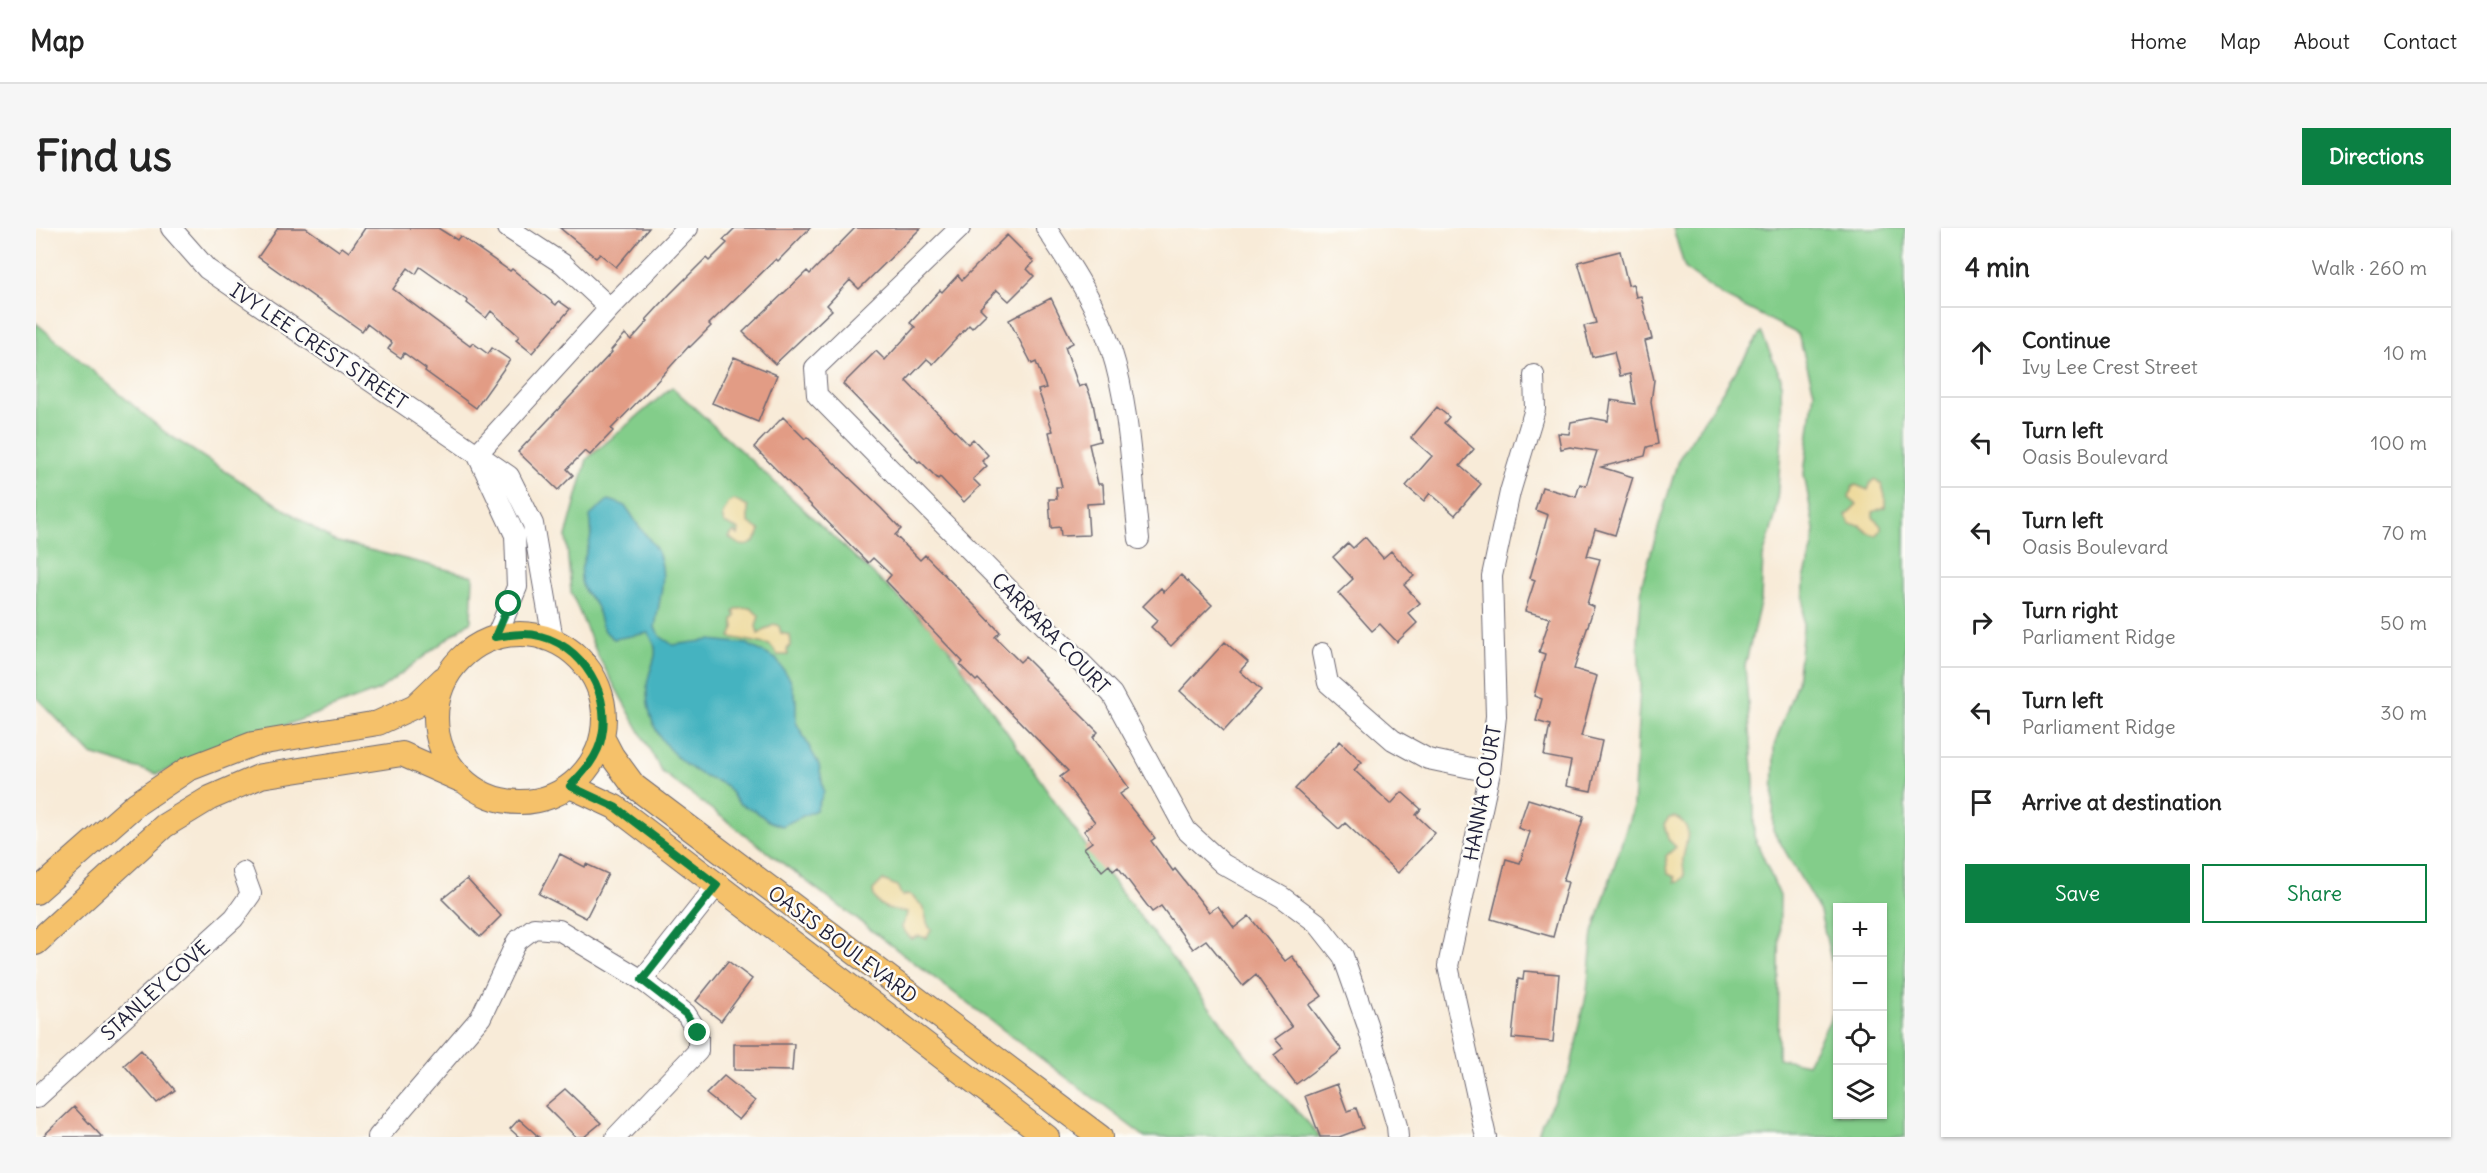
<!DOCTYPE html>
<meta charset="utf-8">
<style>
body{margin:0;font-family:Delius,sans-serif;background:#f6f6f6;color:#222}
.controls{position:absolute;right:18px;bottom:18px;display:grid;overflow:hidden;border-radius:0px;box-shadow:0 2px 4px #0004}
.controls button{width:54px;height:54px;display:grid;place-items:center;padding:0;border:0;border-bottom:2px solid #e0e0e0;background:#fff;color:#222;font:30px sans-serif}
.stop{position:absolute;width:18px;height:18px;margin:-14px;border:4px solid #0b8043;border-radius:50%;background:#fff}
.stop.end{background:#0b8043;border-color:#fff;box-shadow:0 2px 6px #0008}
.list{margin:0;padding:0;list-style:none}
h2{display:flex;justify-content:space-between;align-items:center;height:78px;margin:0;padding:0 24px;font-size:26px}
h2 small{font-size:20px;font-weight:400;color:#767676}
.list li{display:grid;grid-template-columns:39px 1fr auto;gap:18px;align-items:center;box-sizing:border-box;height:90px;padding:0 24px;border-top:2px solid #e0e0e0}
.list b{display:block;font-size:22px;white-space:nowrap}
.list p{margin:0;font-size:20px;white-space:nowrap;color:#767676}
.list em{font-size:20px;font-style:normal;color:#767676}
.actions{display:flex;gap:12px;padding:18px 24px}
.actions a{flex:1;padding:14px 0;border:2px solid #0b8043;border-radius:0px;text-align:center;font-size:21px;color:#0b8043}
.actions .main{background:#0b8043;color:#fff}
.icon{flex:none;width:33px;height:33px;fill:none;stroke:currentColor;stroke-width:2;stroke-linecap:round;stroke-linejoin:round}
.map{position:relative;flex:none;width:1869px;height:909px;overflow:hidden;border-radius:0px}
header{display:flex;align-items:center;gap:36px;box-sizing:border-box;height:84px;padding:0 30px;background:#fff;border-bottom:2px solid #e0e0e0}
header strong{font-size:28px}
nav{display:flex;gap:33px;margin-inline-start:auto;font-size:21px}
.intro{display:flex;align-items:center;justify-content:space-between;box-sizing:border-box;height:144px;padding:0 36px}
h1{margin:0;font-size:42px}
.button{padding:15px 27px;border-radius:0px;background:#0b8043;color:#fff;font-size:21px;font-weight:700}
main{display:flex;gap:36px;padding:0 36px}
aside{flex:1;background:#fff;border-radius:0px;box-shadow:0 2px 4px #0004}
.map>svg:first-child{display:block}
.green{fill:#83cd8a;stroke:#527862;stroke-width:1.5}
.sand{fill:#eeda9e;stroke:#887e6c;stroke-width:1.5}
.water{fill:#45b3c0;stroke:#346a7e;stroke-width:1.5}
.building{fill:#e29c85}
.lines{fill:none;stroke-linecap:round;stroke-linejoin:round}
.minor-casing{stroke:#6d6872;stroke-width:22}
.major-casing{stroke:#6d6872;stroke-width:26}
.minor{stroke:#fff;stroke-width:20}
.major{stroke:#f5c16b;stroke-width:24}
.route{stroke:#0b8043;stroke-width:8}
.labels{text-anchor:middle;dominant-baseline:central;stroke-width:5;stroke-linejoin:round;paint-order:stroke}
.street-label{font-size:20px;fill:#22223b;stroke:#fdfcf7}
</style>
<header>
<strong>Map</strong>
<nav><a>Home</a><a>Map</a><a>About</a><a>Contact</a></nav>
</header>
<div class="intro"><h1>Find us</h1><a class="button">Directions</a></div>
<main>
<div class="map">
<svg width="1869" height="909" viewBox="0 0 1869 909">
<rect width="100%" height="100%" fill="#fdfcf7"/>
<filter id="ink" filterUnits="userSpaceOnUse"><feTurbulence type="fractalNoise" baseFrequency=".0167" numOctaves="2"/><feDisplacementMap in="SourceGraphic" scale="12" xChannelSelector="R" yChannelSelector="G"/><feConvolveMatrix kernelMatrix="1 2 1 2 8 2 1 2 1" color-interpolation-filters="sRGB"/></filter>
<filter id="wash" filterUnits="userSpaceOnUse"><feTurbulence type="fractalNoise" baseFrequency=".008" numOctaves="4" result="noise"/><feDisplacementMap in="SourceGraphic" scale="24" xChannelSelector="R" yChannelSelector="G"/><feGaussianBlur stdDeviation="1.35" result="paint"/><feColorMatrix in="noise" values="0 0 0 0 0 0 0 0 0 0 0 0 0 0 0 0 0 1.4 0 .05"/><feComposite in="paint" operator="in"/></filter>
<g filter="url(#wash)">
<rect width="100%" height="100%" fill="#f8ebd8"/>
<path class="green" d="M 1637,0 L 1869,0 L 1869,909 L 1501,909 L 1506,894 L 1534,843 L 1551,763 L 1557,705 L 1597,579 L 1604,460 L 1602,412 L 1606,355 L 1642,232 L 1725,104 L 1745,150 L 1746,208 L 1740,286 L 1727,329 L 1725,371 L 1709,438 L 1718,553 L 1718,608 L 1744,668 L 1742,830 L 1771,836 L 1801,778 L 1802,886 L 1846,886 L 1846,680 L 1802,680 L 1801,757 L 1784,684 L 1737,602 L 1738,518 L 1761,454 L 1767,400 L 1768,351 L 1777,318 L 1778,301 L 1768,246 L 1778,163 L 1762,106 L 1687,68 L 1649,41 Z
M 0,95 L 130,205 L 298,313 L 437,348 L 435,393 L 343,462 L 121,546 L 55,526 L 0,469 Z
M 636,159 L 904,408 L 1050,618 L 1214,832 L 1285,909 L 1109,909 L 626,544 L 562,428 L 535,364 L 530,308 L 551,231 Z"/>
<path class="sand" d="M 1839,251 L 1846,257 L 1849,268 L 1849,279 L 1837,284 L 1837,289 L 1845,298 L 1845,302 L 1841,307 C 1831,306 1830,303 1824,297 L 1814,296 L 1810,287 L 1821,276 L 1813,269 L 1816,259 L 1820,257 L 1832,262 L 1835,254 Z
M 698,272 L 712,279 L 712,294 L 724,302 C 719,320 706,322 693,309 L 698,303 L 702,307 L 703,302 L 688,295 L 686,288 L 693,274 Z
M 715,380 L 723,388 L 720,398 L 722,406 L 739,396 L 743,398 L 745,405 L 754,407 L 755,416 L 751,422 L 752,427 L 742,427 L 734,417 L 694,409 L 698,400 L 697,392 L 700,388 L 698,384 L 701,381 Z
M 1639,589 C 1659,598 1650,613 1647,630 C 1646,637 1649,642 1648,649 L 1643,654 L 1639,654 L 1639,649 L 1632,646 L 1630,628 L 1640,619 L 1632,611 L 1628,596 L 1633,590 Z
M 847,652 L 861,658 L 866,668 L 873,666 C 878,670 886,675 888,682 C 891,689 889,695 895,702 L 891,710 L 883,708 L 875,711 L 865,699 L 872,684 C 858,683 837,680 837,662 Z"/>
<path class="water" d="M 572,272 C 590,276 591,279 600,294 C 606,303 614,311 620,321 C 634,344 622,375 619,400 L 625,409 L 637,417 L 674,412 L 711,416 L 740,431 L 754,451 L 760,472 L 760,494 L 783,537 L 788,564 L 780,582 L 746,598 C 730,593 732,592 719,583 C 714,580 707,579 703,575 C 697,570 695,562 689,557 C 681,553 672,550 664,546 C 631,526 611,500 611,461 C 611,437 629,428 612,405 L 578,411 C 564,402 565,394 561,380 C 557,370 549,367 546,357 C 541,339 553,324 555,306 C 556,300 555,294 554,288 Z"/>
<g id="blocks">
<path class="building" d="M 242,0 L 270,0 L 303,23 L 306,19 L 313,24 L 329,0 L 402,0 L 421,12 L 424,8 L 474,43 L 476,41 L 520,77 L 523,73 L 534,81 L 496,125 L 480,112 L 483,108 L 455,83 L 450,90 L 431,75 L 432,73 L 384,39 L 380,46 L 372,40 L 357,61 L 434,118 L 437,115 L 452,126 L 456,120 L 474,132 L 440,180 L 389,143 L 390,141 L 368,125 L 365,130 L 352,121 L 356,115 L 331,96 L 326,103 L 222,29 Z
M 524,0 L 613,0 L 580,39 L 564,26 L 560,30 Z
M 699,0 L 774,0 L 742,33 L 740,31 L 673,96 L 675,98 L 654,119 L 653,118 L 616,159 L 575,201 L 577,203 L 554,227 L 549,223 L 531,241 L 537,247 L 522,262 L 482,224 L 576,124 L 575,122 L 589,106 L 595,112 L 612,93 L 610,92 L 634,66 L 670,30 L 673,33 L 691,15 L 687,12 Z
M 819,0 L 885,0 L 823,61 L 814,52 L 791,77 L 796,82 L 739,136 L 707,104 L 771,43 L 774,46 Z
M 971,7 L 998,34 L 991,41 L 998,48 L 973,73 L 961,62 L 944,80 L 950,86 L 936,100 L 933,97 L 897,136 L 891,131 L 870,153 L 932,216 L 937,211 L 952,227 L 946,233 L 951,238 L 937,251 L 944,258 L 928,274 L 904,249 L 902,251 L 884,233 L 882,234 L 807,156 L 840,123 L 849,132 L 879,99 L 874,95 L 904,62 L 906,64 L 922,47 L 926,52 Z
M 1584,23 L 1592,57 L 1597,56 L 1600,69 L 1605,68 L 1616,111 L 1609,113 L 1618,152 L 1615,174 L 1622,216 L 1611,219 L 1609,228 L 1565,239 L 1597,249 L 1579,307 L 1559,301 L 1551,328 L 1564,331 L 1551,376 L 1558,379 L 1538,441 L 1561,448 L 1545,508 L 1566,513 L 1555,563 L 1530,558 L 1535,533 L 1508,528 L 1514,497 L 1500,493 L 1506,471 L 1498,468 L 1509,426 L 1503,424 L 1514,390 L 1489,383 L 1499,352 L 1494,350 L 1512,287 L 1499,282 L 1506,259 L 1540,269 L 1544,256 L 1550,258 L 1561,223 L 1534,219 L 1525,221 L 1522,205 L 1533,206 L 1535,194 L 1556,190 L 1572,193 L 1575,172 L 1599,176 L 1594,146 L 1584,148 L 1578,124 L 1556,129 L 1548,98 L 1560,95 L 1542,34 Z
M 1015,70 L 1037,115 L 1029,119 L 1043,159 L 1050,156 L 1057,175 L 1064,213 L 1053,216 L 1062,256 L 1067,256 L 1068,275 L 1051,276 L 1053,307 L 1025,308 L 1024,299 L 1015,300 L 1013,271 L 1021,271 L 1020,259 L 1026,259 L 1013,204 L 1017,203 L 1002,162 L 1010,160 L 1000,134 L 996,136 L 973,92 Z
M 698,129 L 741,147 L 722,194 L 676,175 Z
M 1401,179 L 1413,189 L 1408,195 L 1438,221 L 1424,238 L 1445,256 L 1419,287 L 1394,265 L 1388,273 L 1370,258 L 1396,228 L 1375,210 Z
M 747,189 L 769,211 L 771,209 L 845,280 L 865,301 L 859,307 L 884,332 L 889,327 L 944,383 L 964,404 L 959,409 L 984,434 L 989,429 L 1010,450 L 1009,451 L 1062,504 L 1057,509 L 1093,560 L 1084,566 L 1119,610 L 1115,613 L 1137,643 L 1139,641 L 1173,684 L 1182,678 L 1198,700 L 1213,688 L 1249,733 L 1256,728 L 1286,768 L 1273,777 L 1306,822 L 1260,856 L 1238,827 L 1247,820 L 1239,811 L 1256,799 L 1220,747 L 1207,758 L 1170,712 L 1157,721 L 1125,678 L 1116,684 L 1082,639 L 1077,643 L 1073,637 L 1066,643 L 1048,620 L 1056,614 L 1048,603 L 1059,594 L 1024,549 L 1032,543 L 942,451 L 940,453 L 924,437 L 927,434 L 850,353 L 855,347 L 837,330 L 832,335 L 718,219 Z
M 1329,309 L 1347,330 L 1355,323 L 1378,348 L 1368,357 L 1384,375 L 1372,385 L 1381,395 L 1361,414 L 1344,396 L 1336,403 L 1302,365 L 1317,351 L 1297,329 L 1312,315 L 1317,320 Z
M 1145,347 L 1176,377 L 1135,418 L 1115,399 L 1122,392 L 1107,378 L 1125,360 L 1128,364 Z
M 1189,414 L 1212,434 L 1204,443 L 1225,462 L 1188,503 L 1144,463 Z
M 1304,513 L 1326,534 L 1318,542 L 1355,576 L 1366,564 L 1385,581 L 1380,587 L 1399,605 L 1362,645 L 1309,595 L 1303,601 L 1259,561 Z
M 1492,571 L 1548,588 L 1527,653 L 1532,654 L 1517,709 L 1455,691 L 1470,631 L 1484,635 L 1494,604 L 1482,600 Z
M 524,626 L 549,639 L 550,636 L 572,646 L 550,690 L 503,666 Z
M 431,651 L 465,688 L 444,709 L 406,671 Z
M 692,733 L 716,751 L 685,793 L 660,773 Z
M 1488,743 L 1523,746 L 1517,814 L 1476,810 L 1482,751 L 1487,752 Z
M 698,816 L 758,816 L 756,843 L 698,842 Z
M 105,822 L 139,862 L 121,875 L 88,837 Z
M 688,848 L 719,873 L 703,892 L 670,866 Z
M 1301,856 L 1311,883 L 1320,880 L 1327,900 L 1303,909 L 1284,909 L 1269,868 Z
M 529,861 L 565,895 L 548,909 L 540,909 L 509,878 Z
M 38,879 L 66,909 L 6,909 Z
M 483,891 L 503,909 L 483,909 L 474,901 Z"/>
</g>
</g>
<g filter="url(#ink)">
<use href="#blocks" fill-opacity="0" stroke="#6d6872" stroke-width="1.5"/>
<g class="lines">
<defs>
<path id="minor" d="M 135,0 L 171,41 L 473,248 L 497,296 L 517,412
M 472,0 L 527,36 L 574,80
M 924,0 L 779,140 L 781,167 L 1076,466 L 1150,602 L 1187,636 L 1246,669 L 1281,695 L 1307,728 L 1331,796 L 1361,898 L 1362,909
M 1010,0 C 1035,38 1061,77 1075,121 C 1094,179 1096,250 1103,311
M 441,226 L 574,80 L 652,0
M 442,228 L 479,307 L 481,359 L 460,409
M 1286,425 L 1292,455 L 1357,512 L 1392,531 L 1454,544
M 606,752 L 681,657
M 0,870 L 198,690 L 215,666 L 207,644
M 342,909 L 445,789 L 481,713 L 498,700 L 523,702 L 606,752 L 650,786 L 662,805 L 662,823 L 580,909
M 1450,909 L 1412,738 L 1454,544 L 1460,488 L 1456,348 L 1474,264 L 1499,181 L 1498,147"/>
<path id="major" d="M400 490a84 84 0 1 1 168 0a84 84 0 1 1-168 0Z
M 566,509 L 576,528 L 598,558 L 1064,909
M 534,558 L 579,579 L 1011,909
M 0,664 L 100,576 L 152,541 L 217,516 L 342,495 L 379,478 L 407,451
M 0,715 L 128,598 L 174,570 L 225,548 L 366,526 L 425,552"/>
</defs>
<use href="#minor" class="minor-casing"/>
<use href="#major" class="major-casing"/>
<use href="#minor" class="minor"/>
<use href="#major" class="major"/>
</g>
</g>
<g class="lines" filter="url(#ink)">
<path class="route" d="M 473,376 L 459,409 C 468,408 478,406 487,406 C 539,406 576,460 566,508 C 562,529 548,544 534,558 L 579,579 L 681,657 L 606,752 L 650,786 L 662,805"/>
</g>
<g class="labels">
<g class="street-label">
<text transform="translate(283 118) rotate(34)">IVY LEE CREST STREET</text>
<text transform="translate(1015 405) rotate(46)">CARRARA COURT</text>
<text transform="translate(1446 565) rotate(-80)">HANNA COURT</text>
<text transform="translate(807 716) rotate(37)">OASIS BOULEVARD</text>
<text transform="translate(119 762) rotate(-42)">STANLEY COVE</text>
</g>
</g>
</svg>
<div class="controls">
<button>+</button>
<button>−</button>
<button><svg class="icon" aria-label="locate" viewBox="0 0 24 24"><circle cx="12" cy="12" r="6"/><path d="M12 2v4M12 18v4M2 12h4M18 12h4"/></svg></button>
<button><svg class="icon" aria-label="layers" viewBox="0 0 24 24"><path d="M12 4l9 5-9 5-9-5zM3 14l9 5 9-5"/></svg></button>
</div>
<div class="stop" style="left:473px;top:376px"></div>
<div class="stop end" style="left:662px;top:805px"></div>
</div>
<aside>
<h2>4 min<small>Walk · 260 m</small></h2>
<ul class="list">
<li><svg class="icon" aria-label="ahead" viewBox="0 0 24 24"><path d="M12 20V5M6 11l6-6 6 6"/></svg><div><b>Continue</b><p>Ivy Lee Crest Street</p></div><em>10 m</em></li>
<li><svg class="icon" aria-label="left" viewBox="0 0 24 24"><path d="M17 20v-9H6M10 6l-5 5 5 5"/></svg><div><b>Turn left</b><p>Oasis Boulevard</p></div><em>100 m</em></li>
<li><svg class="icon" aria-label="left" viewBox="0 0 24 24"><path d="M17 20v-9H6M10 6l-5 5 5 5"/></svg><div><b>Turn left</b><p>Oasis Boulevard</p></div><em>70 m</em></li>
<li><svg class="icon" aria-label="right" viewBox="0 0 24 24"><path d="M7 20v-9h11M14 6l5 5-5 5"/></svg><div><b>Turn right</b><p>Parliament Ridge</p></div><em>50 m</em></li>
<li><svg class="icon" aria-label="left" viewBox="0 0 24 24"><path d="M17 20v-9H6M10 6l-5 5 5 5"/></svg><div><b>Turn left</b><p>Parliament Ridge</p></div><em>30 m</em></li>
<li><svg class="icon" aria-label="arrive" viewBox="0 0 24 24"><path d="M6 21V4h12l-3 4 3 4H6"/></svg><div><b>Arrive at destination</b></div></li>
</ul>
<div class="actions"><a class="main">Save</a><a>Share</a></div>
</aside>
</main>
